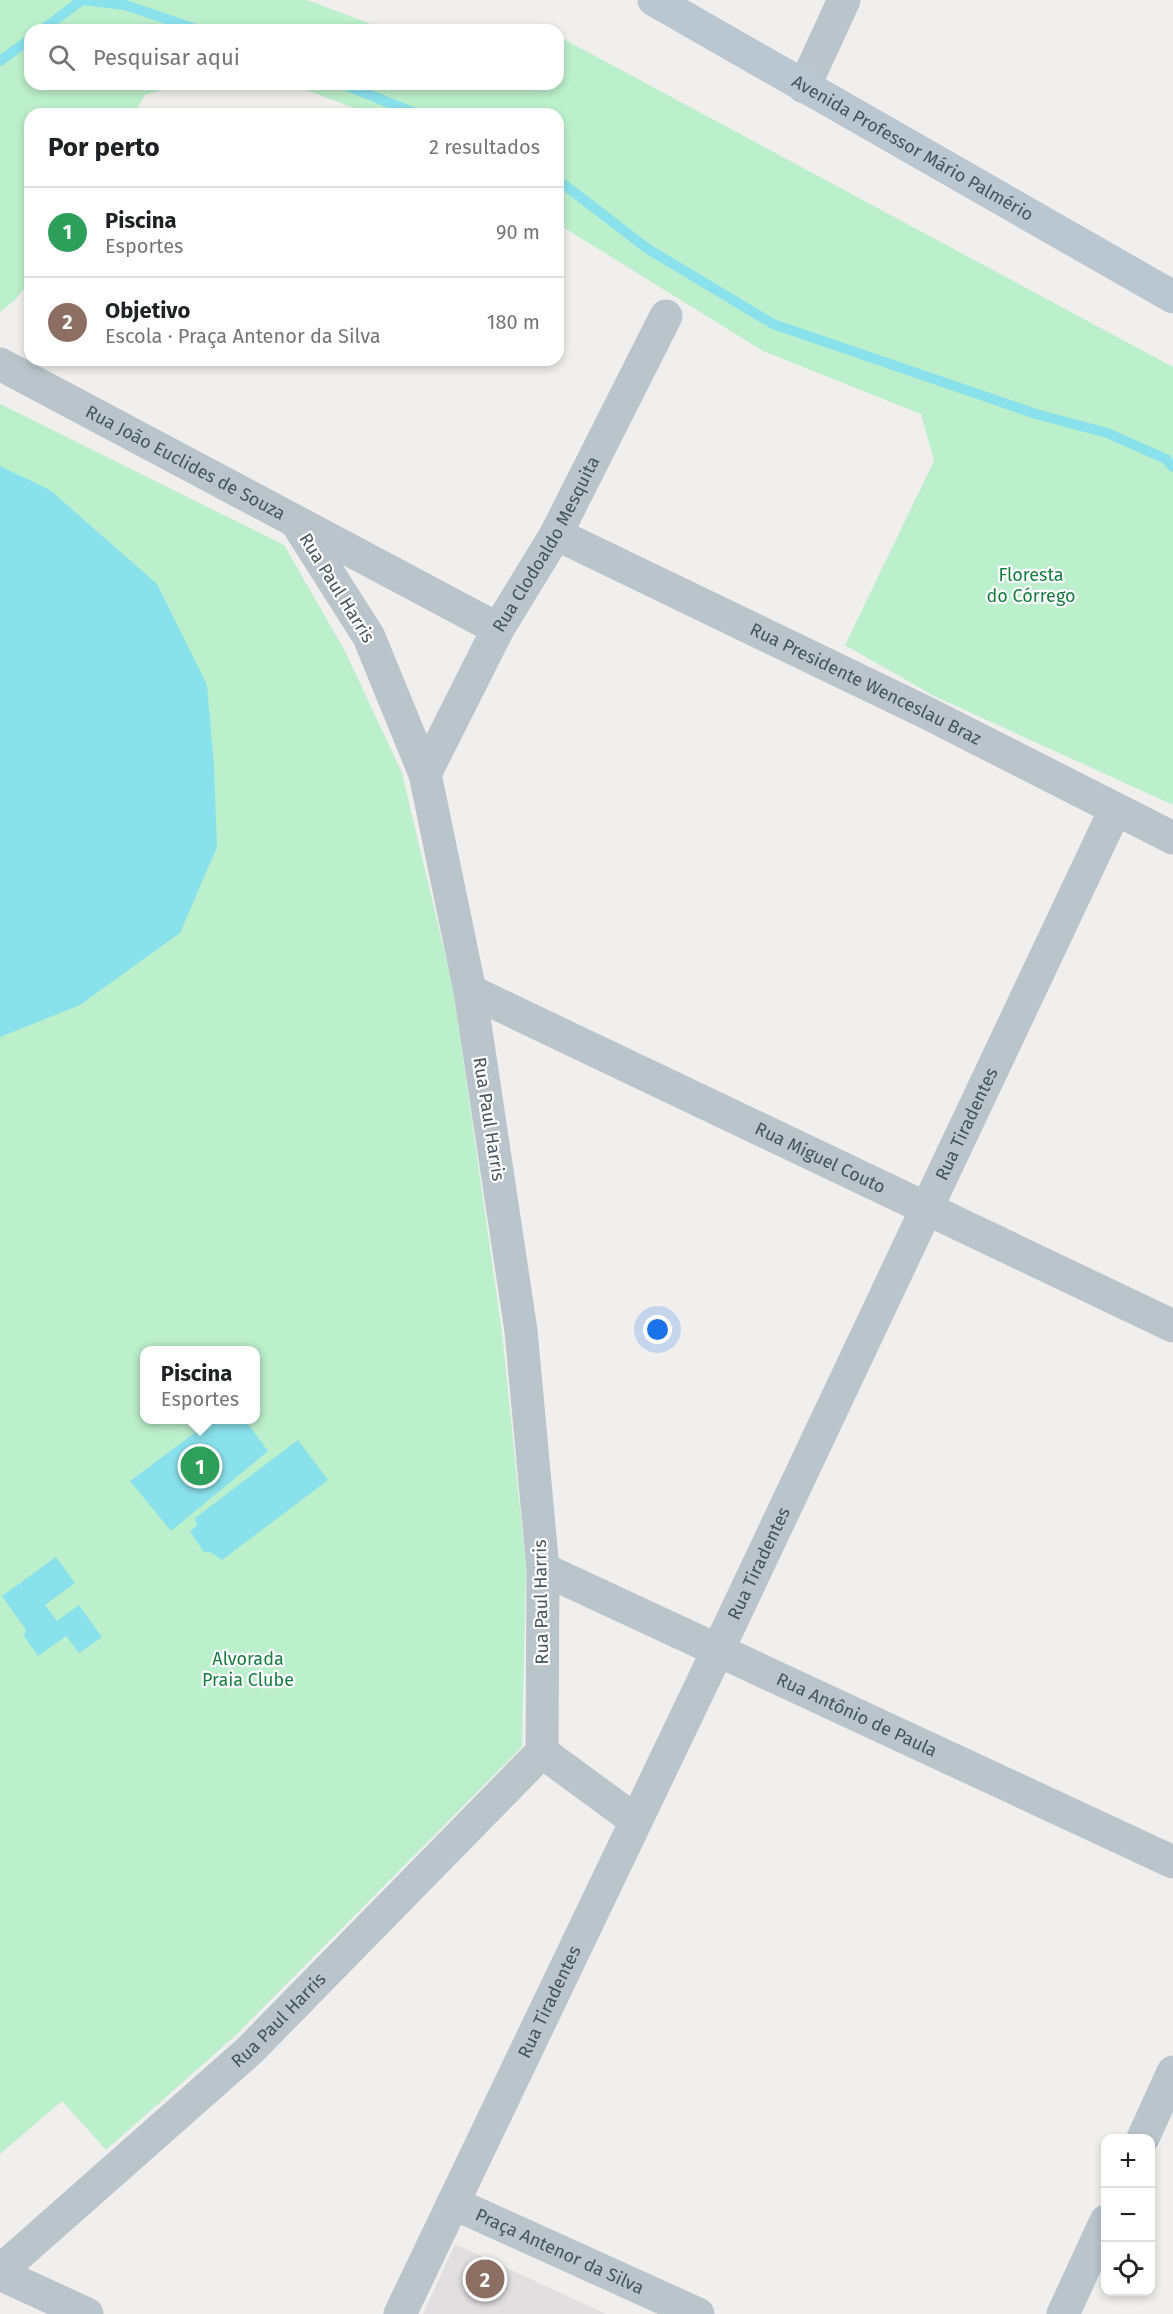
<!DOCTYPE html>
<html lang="pt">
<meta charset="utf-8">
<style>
body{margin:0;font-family:"Fira Sans",sans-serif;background:#f2f2f2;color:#202124}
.controls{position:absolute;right:18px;bottom:18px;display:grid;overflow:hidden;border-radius:12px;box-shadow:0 3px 9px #0003}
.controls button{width:54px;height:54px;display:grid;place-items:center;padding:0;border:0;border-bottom:2px solid #e0e0e0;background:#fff;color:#202124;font:30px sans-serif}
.you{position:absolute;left:658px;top:1330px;width:21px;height:21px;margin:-15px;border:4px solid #fff;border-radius:50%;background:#1a73e8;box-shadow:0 0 0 9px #1a73e833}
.badge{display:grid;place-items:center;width:39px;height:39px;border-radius:50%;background:#111827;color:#fff;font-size:20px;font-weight:700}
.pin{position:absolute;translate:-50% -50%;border:3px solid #fff;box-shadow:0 2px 6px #0006}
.popup{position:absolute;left:140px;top:1346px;width:120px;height:78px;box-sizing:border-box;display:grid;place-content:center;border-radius:12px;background:#fff;filter:drop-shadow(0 2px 4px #0005);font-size:20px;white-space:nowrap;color:#757577}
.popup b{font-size:22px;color:#202124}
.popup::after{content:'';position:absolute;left:50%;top:100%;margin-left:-12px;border:12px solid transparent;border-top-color:#fff}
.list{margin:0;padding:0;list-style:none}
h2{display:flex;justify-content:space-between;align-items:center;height:78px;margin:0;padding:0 24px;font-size:26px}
h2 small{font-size:20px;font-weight:400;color:#757577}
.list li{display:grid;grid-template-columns:39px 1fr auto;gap:18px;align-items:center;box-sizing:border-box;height:90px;padding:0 24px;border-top:2px solid #e0e0e0}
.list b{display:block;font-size:22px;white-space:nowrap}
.list p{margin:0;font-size:20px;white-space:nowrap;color:#757577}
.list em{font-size:20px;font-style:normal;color:#757577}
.icon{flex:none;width:33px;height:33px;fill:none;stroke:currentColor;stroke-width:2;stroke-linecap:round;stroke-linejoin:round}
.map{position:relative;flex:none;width:1173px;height:2314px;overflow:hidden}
.search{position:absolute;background:#fff;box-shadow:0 3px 9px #0003;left:24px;top:24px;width:540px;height:66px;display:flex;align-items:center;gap:15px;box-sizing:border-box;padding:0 21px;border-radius:18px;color:#757577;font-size:22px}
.panel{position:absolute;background:#fff;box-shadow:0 3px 9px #0003;left:24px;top:108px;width:540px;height:258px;border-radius:18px}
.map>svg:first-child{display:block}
.education{fill:#e2dfe0}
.green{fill:#bcefcb;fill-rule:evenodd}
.water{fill:#89e1ec}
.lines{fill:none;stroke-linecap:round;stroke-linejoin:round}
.stream{stroke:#89e1ec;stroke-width:10}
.street{stroke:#b9c4cb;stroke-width:33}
.secondary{stroke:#bac7d0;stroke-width:33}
.labels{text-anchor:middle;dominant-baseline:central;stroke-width:4.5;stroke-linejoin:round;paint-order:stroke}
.street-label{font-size:18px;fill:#46545c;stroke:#fff}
.park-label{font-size:18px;fill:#167e40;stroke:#fff}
</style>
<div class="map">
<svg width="1173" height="2314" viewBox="0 0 1173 2314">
<rect width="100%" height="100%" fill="#f1eeee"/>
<path class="education" d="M 455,2244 L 606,2314 L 423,2314 Z"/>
<path class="green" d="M 0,0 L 307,0 L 387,30 L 30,30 L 30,84 L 181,84 L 145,95 L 134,114 L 30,114 L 30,281 L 15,300 L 0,312 Z
M 558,36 L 1173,367 L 1173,805 L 934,696 L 845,645 L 934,461 L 921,414 L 763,351 L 558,224 L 558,114 L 370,114 L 290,84 L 558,84 Z
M 0,404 L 284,545 L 345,651 L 402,773 L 453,988 L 502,1332 L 526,1567 L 522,1747 L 236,2035 L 106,2150 L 62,2101 L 0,2154 ZM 144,1350 L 256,1350 L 256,1420 L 144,1420 Z"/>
<path class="water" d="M 0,466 L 50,490 L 157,584 L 207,685 L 214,766 L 217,847 L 180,933 L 80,1005 L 0,1037 Z
M 212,1420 L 245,1420 L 268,1451 L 171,1531 L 130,1481 Z
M 298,1440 L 328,1480 L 222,1560 L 210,1552 L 204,1552 L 190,1532 L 197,1525 L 195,1518 Z
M 56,1557 L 75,1583 L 45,1605 L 57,1621 L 79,1605 L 102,1637 L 79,1653 L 66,1636 L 38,1656 L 24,1636 L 26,1630 L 2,1596 Z"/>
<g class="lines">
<path class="stream" d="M 82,0 L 125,5 L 199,30
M 42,30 L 82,0
M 0,61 L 30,39
M 343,84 L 417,114
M 558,180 L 648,249 L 773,324 L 1036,414 L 1107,433 L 1166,459 L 1173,467"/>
<g class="street">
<path d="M 804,87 L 844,0"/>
<path id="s1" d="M 0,364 L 498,629"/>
<path id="s2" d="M 556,534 L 927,713 L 1173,838"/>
<path id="s3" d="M 425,774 L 498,629 L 556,534 L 666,316"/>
<path id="s4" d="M 470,991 L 1173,1326"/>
<path id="s5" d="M 543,1569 L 1173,1862"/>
<path d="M 542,1752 L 636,1821"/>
<path d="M 1143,2138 L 1173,2072"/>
<path id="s6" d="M 453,2203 L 698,2314"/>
<path id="s7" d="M 0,2271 L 250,2050 L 542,1752 L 543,1569 L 521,1331 L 470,991 L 425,774 L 369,637 L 296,522"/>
<path d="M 0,2274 L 87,2314"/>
<path id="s8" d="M 400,2314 L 718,1650 L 1115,810"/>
<path d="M 1063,2314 L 1106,2221"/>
</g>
<path class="secondary" id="s9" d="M 654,0 L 1173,297"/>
</g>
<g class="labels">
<g class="street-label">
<text stroke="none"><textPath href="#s9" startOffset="298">Avenida Professor Mário Palmério</textPath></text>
<text stroke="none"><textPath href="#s1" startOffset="210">Rua João Euclides de Souza</textPath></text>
<text stroke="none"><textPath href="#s3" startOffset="260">Rua Clodoaldo Mesquita</textPath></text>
<text transform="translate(337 588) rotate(58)">Rua Paul Harris</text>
<text stroke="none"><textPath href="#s2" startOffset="344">Rua Presidente Wenceslau Braz</textPath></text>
<text transform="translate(489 1119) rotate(81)">Rua Paul Harris</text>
<text stroke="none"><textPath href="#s8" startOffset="1318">Rua Tiradentes</textPath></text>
<text stroke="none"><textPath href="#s4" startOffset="388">Rua Miguel Couto</textPath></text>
<text stroke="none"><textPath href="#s8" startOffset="832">Rua Tiradentes</textPath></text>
<text transform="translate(541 1602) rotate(-91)">Rua Paul Harris</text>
<text stroke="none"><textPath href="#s5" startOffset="346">Rua Antônio de Paula</textPath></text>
<text stroke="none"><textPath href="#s8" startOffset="346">Rua Tiradentes</textPath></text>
<text stroke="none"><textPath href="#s7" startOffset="375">Rua Paul Harris</textPath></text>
<text stroke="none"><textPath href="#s6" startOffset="117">Praça Antenor da Silva</textPath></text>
</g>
<g class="park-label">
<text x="1031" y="575">Floresta<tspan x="1031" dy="21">do Córrego</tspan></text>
<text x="248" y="1659">Alvorada<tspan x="248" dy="21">Praia Clube</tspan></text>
</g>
</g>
</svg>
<div class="controls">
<button>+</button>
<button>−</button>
<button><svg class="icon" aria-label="locate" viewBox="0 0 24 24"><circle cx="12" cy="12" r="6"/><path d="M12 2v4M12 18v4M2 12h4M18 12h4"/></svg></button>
</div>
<div class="you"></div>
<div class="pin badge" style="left:200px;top:1466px;background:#2e9e5b">1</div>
<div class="popup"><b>Piscina</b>Esportes</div>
<div class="pin badge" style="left:485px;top:2279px;background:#8d6e63">2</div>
<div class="search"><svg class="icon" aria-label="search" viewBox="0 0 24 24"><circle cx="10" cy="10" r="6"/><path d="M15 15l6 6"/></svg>Pesquisar aqui</div>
<section class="panel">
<h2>Por perto<small>2 resultados</small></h2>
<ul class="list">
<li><span class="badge" style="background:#2e9e5b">1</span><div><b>Piscina</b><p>Esportes</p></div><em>90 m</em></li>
<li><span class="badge" style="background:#8d6e63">2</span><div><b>Objetivo</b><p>Escola · Praça Antenor da Silva</p></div><em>180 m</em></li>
</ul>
</section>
</div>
